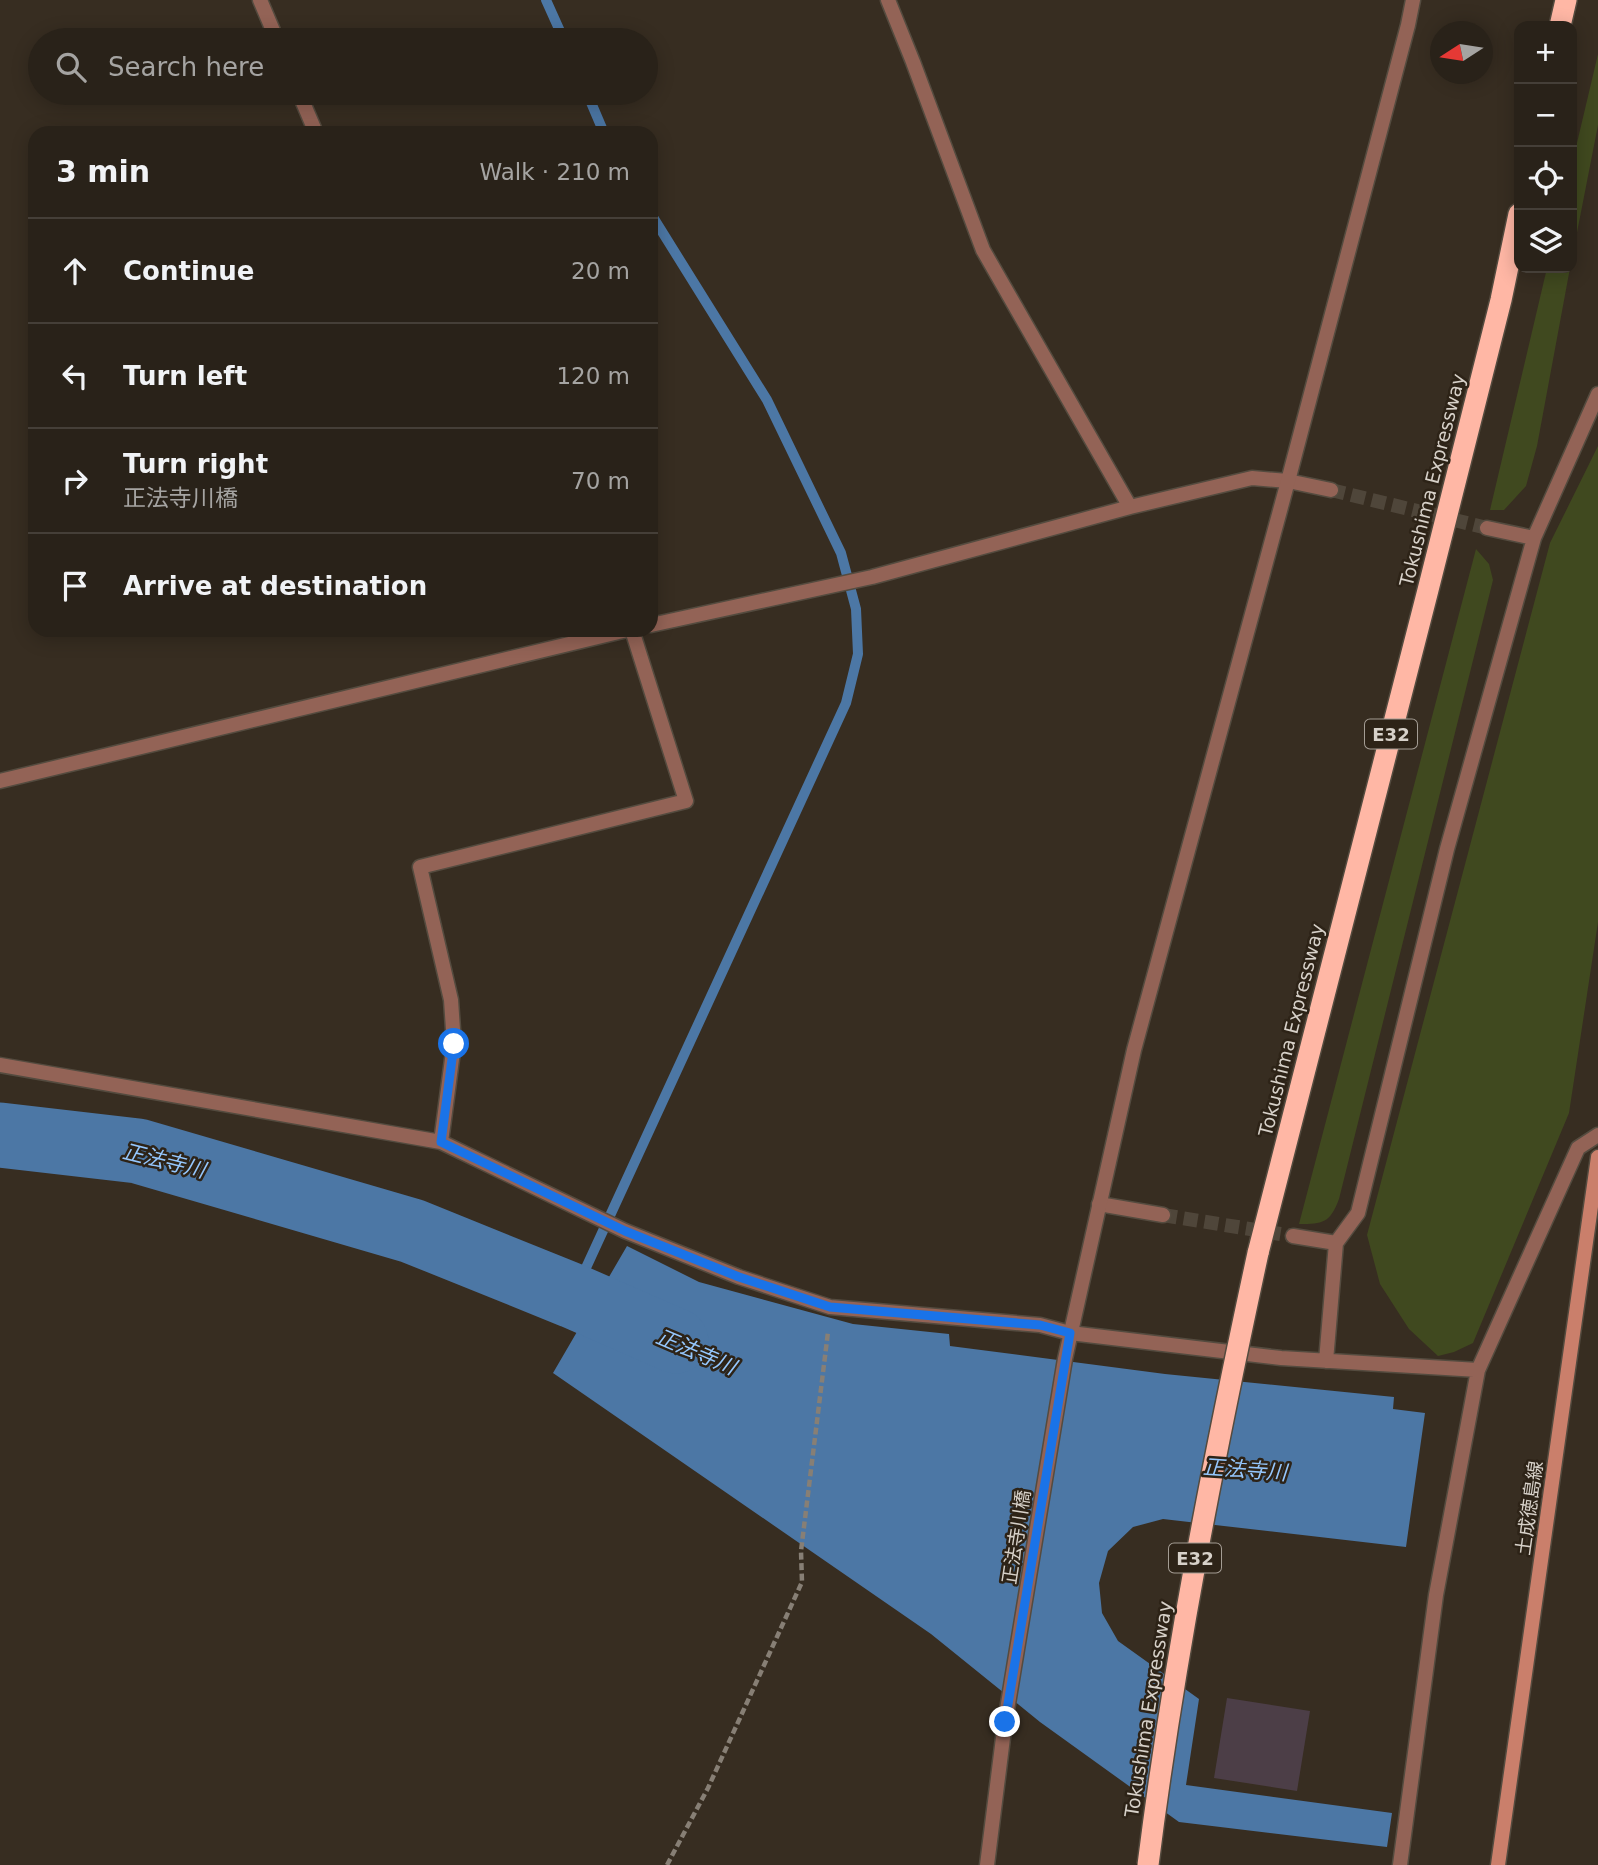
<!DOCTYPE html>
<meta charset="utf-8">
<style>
body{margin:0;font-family:"DejaVu Sans","Noto Sans JP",sans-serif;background:#312a22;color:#f1f3f6}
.controls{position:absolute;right:21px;top:21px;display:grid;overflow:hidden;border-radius:14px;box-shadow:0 4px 18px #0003}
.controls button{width:63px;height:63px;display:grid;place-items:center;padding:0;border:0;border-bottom:2px solid #453f38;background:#292219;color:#f1f3f6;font:35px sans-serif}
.compass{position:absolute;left:1430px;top:21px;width:63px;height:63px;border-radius:50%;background:#292219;box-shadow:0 4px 18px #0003;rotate:258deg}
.stop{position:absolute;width:21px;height:21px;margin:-16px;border:5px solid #1a73e8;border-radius:50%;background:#fff}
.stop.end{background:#1a73e8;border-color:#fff;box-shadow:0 2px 7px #0008}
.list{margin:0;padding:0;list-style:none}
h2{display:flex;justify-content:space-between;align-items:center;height:91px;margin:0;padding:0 28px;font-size:30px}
h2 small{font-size:23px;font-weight:400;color:#a5a4a2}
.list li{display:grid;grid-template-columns:46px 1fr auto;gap:21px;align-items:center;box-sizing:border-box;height:105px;padding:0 28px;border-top:2px solid #453f38}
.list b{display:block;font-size:26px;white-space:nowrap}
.list p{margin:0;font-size:23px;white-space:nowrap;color:#a5a4a2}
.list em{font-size:23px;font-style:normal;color:#a5a4a2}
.icon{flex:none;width:38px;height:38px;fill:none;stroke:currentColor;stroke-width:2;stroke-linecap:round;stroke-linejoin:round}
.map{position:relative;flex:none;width:1598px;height:1865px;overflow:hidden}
.search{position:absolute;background:#292219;box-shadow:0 4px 18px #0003;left:28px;top:28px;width:630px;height:77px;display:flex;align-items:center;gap:18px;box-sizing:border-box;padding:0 24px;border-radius:38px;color:#a5a4a2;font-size:26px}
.panel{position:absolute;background:#292219;box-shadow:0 4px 18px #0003;left:28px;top:126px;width:630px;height:511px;border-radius:21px}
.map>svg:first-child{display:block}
.green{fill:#40491f}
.water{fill:#4c77a5}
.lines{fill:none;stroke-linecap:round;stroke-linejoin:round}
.stream{stroke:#4c77a5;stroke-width:10}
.river{stroke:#4c77a5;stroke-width:65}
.building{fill:#4c3e47}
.minor-tunnel{stroke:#4f463a;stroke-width:14;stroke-dasharray:14 7;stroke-linecap:butt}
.minor-casing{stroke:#544b3f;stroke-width:17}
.tertiary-casing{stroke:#544b3f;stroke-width:17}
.secondary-casing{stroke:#544b3f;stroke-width:17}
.motorway-casing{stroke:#544b3f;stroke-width:24}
.path{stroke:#877f75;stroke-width:4.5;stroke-dasharray:7 3.5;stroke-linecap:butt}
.minor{stroke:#936356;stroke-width:14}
.tertiary{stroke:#936356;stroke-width:14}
.secondary{stroke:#ca7f6b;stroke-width:14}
.motorway{stroke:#ffb7a5;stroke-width:21}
.motorway-bridge-casing{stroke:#544b3f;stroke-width:24;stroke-linecap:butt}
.motorway-bridge{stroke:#ffb7a5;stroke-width:21}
.route{stroke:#1a73e8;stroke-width:9}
.labels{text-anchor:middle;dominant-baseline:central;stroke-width:5;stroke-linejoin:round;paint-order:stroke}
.shield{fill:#2d2317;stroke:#a49d94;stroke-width:2}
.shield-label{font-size:18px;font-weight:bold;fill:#d7d1c9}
.street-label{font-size:19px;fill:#d7d1c9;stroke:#2d2317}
.water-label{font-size:21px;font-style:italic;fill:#95c7fd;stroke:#2d2317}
</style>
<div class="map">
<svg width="1598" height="1865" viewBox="0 0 1598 1865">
<rect width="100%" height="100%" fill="#372d21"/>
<path class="green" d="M 1598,54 L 1598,125 L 1572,258 L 1572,164 Z
M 1547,268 L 1570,268 L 1537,446 L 1526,486 L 1504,510 L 1490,510 Z
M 1598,446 L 1598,922 L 1569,1113 L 1473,1343 L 1454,1352 L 1438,1356 L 1409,1329 L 1380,1284 L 1367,1235 L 1550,543 Z
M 1476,549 L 1489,564 L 1493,580 L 1339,1199 C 1330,1223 1323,1224 1299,1224 Z"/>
<path class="water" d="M 627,1246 L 699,1282 L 853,1324 L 949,1334 L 950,1346 L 1165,1374 L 1394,1397 L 1393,1409 L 1425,1413 L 1406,1547 L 1163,1519 L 1133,1527 L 1108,1551 L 1099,1583 L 1102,1613 L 1118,1641 L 1199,1699 L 1186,1785 L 1392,1813 L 1387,1847 L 1179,1822 L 1040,1722 L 931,1634 L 553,1373 Z"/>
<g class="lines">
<path class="stream" d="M 546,0 L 564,40
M 587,93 L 604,133
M 573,1296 L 846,703 L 858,654 L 856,609 L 841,553 L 767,400 L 651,214"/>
<path class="river" d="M 0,1135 L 138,1151 L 412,1231 L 573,1296 L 676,1341"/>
</g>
<path class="building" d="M 1227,1698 L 1310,1711 L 1297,1791 L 1214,1778 Z"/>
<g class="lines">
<path class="minor-tunnel" d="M 1331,490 L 1487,528
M 1163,1215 L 1293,1236"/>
<defs>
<path id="minor" d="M 260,0 L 277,40
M 888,0 L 913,62 L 983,250 L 1130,507
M 299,93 L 316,133
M 1487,528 L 1534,538
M 651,625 L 872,577 L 1130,507 L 1252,478 L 1288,481 L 1331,490
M 0,781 L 627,630
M 0,1065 L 441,1142 L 625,1231 L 739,1277 L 830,1307 L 1040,1325 L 1070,1333 L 1281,1358 L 1478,1370
M 441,1142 L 454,1044 L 451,1000 L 420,867 L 686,801 L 632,630
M 1099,1204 L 1163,1215
M 1293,1236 L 1336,1243 L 1358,1213 L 1447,849 L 1534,538 L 1598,394
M 1326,1361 L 1336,1243
M 1400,1865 L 1436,1595 L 1478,1370 L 1578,1148 L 1598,1135"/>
<path id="tertiary" d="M 987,1865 L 1005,1722 L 1065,1359 L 1134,1050 L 1288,481 L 1408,25 L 1413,0"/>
<path id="secondary" d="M 1498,1865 L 1598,1157"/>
<path id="motorway" d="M 1560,26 L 1566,0
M 1258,1253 L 1428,590 L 1501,300 L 1519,214"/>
</defs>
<use href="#minor" class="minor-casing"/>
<use href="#tertiary" class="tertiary-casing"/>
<use href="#secondary" class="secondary-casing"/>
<use href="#motorway" class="motorway-casing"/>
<path class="path" d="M 667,1865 L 708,1788 L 802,1582 L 801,1551 L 828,1332"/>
<use href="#minor" class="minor"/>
<use href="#tertiary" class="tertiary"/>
<use href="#secondary" class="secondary"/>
<use href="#motorway" class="motorway"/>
<defs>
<path id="motorway-bridge" d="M 1148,1865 C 1174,1659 1214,1456 1258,1253"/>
</defs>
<use href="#motorway-bridge" class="motorway-bridge-casing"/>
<use href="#motorway-bridge" class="motorway-bridge"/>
</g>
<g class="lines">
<path class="route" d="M 454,1044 L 441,1142 L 625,1231 L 739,1277 L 830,1307 L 1040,1325 L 1070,1333 L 1005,1722"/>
</g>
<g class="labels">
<g class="shield">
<rect x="1365" y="719.5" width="52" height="29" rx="5"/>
<rect x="1169" y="1543.5" width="52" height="29" rx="5"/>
</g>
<g class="shield-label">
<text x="1391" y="734">E32</text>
<text x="1195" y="1558">E32</text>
</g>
<g class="street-label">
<text transform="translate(1432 480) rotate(-76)">Tokushima Expressway</text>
<text transform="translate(1291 1030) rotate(-76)">Tokushima Expressway</text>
<text transform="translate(1529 1508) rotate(-82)">土成徳島線</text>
<text transform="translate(1016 1537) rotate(-81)">正法寺川橋</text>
<text transform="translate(1148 1709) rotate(-81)">Tokushima Expressway</text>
</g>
<g class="water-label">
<text transform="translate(164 1161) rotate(14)">正法寺川</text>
<text transform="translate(696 1352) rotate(23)">正法寺川</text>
<text transform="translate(1245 1470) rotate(4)">正法寺川</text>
</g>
</g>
</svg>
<div class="controls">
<button>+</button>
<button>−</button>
<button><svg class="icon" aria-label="locate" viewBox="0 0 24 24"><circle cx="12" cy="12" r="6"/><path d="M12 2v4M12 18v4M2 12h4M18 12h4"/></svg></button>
<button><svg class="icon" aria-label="layers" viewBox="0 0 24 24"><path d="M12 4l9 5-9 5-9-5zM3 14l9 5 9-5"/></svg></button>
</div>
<svg class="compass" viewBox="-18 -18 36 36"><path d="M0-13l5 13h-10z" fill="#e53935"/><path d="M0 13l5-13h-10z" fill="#a5a4a2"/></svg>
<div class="stop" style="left:454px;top:1044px"></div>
<div class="stop end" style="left:1005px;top:1722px"></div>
<div class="search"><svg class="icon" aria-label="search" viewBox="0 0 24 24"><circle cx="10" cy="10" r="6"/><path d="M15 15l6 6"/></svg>Search here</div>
<section class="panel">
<h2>3 min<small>Walk · 210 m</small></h2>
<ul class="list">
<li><svg class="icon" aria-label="ahead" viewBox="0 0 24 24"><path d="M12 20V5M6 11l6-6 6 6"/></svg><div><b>Continue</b></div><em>20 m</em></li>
<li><svg class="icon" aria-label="left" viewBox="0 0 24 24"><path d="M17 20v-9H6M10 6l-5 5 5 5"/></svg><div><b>Turn left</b></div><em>120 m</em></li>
<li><svg class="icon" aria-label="right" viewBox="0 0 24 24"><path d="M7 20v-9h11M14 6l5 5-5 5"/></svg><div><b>Turn right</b><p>正法寺川橋</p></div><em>70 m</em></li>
<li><svg class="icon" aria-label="arrive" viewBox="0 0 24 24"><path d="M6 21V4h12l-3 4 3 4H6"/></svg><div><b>Arrive at destination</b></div></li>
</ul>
</section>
</div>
